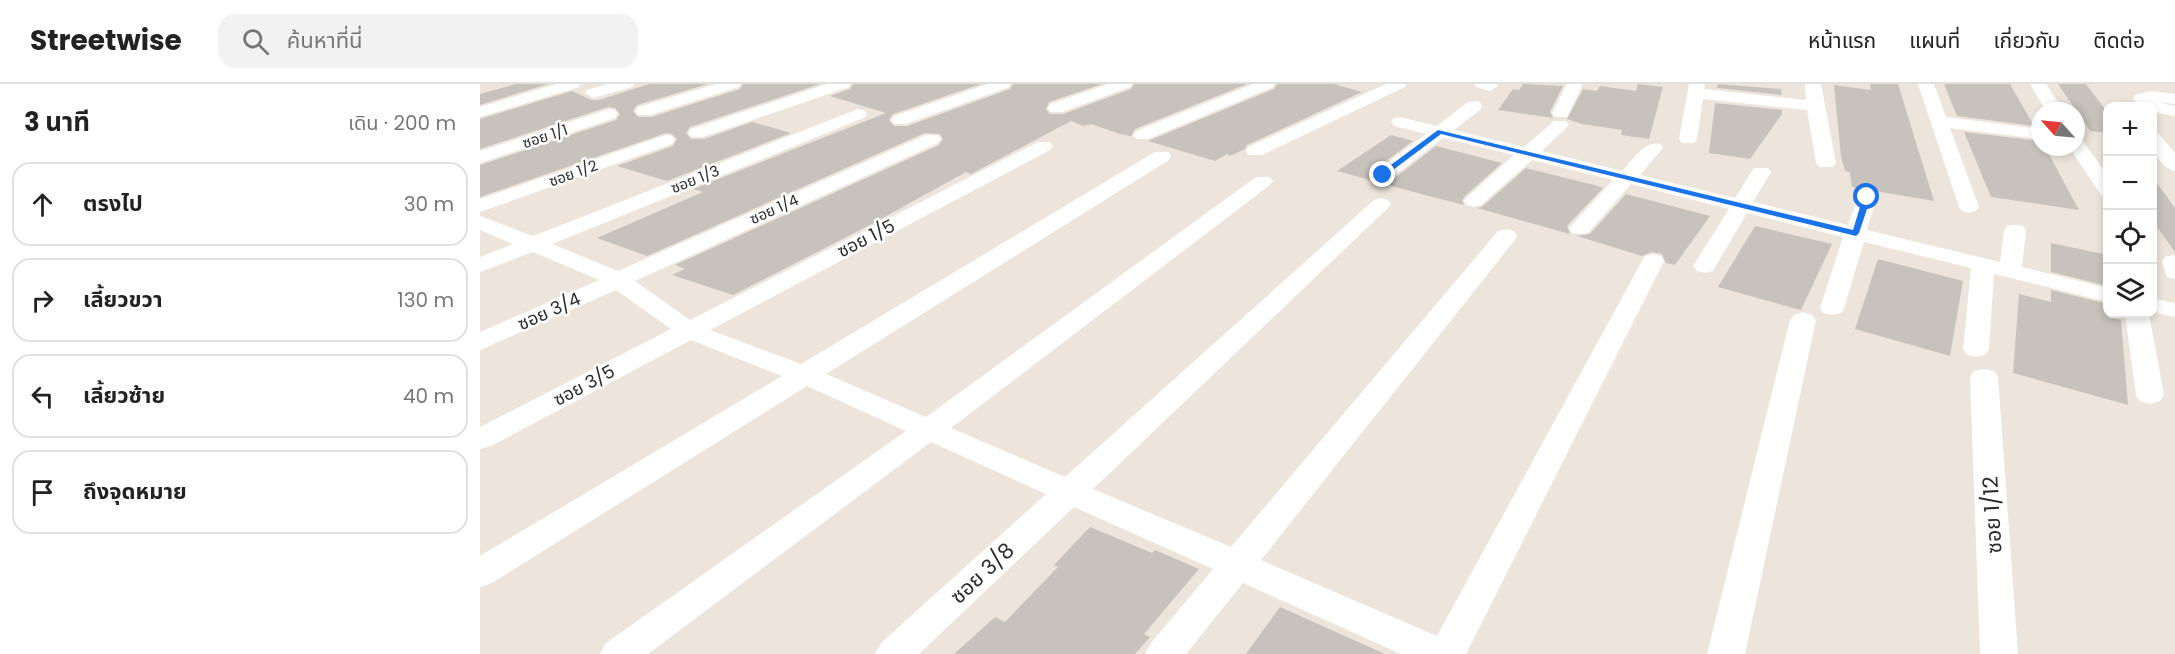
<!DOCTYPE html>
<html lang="th">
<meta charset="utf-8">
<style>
body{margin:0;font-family:Poppins,"Noto Sans Thai",sans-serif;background:#f2f2f2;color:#222}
.controls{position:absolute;right:18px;top:18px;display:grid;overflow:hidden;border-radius:12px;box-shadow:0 3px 9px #0003}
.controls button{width:54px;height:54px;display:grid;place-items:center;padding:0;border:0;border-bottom:2px solid #e0e0e0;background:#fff;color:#222;font:30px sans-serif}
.compass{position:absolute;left:1551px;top:18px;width:54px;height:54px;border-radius:50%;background:#fff;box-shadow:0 3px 9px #0003;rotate:297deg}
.stop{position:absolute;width:18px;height:18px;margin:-14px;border:4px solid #1a73e8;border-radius:50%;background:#fff}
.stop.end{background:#1a73e8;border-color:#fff;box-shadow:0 2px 6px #0008}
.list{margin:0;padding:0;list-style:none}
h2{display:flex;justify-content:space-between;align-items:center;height:78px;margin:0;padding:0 24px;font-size:26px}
h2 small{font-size:20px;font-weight:400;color:#767676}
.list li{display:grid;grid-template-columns:39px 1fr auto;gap:18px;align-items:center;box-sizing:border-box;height:84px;margin:0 12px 12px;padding:0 12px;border:2px solid #e0e0e0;border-radius:18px}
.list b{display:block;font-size:22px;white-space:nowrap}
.list em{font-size:20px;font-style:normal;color:#767676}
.icon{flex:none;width:33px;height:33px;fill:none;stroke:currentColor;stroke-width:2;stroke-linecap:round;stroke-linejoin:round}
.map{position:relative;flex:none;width:1695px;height:570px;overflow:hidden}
header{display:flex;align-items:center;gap:36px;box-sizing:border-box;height:84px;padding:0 30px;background:#fff;border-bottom:2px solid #e0e0e0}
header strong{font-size:28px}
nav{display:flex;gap:33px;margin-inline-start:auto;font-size:21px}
.search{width:420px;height:54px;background:#f2f2f2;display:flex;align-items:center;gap:15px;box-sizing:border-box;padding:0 21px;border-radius:18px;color:#767676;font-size:22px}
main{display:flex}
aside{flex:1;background:#fff}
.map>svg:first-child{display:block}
.building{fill:#c8c2bc}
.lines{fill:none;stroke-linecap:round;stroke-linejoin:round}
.street{fill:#fff;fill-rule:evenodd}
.route{fill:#1a73e8}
.labels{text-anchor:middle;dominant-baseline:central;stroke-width:5;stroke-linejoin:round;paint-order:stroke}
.far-street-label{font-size:15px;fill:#2b2b2b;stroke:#fff}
.street-label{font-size:18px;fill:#2b2b2b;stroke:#fff}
.near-street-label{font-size:21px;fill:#2b2b2b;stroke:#fff}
</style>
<header>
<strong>Streetwise</strong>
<div class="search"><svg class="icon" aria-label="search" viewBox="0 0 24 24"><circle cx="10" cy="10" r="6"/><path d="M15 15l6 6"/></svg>ค้นหาที่นี่</div>
<nav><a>หน้าแรก</a><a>แผนที่</a><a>เกี่ยวกับ</a><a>ติดต่อ</a></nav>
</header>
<main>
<aside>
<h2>3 นาที<small>เดิน · 200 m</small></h2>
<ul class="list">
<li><svg class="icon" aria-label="ahead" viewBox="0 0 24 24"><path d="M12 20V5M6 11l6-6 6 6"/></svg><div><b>ตรงไป</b></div><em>30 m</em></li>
<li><svg class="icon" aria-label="right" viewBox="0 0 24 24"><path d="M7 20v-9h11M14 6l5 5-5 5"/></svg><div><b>เลี้ยวขวา</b></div><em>130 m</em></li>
<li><svg class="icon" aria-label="left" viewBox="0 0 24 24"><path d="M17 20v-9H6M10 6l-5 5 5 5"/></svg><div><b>เลี้ยวซ้าย</b></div><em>40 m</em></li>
<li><svg class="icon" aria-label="arrive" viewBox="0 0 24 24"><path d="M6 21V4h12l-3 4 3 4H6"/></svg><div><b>ถึงจุดหมาย</b></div></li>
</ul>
</aside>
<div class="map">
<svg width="1695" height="570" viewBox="0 0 1695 570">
<rect width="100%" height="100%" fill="#ede5dc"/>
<path class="building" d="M 36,0 L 68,0 L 0,21 L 0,10 Z
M 169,0 L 228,0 L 157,21 L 153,27 L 158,33 L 171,33 L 260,5 L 263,0 L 340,0 L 210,43 L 206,49 L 211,55 L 224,55 L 272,38 L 311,49 L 187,97 L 137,82 L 193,62 L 197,55 L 192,50 L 186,49 L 0,113 L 0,81 L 136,36 L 140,30 L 135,24 L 128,23 L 0,65 L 0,35 L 92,7 L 112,16 L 119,16 Z
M 373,0 L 501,0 L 413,30 L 409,36 L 414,42 L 427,42 L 530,5 L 533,0 L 622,0 L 569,18 L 566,25 L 570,30 L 583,30 L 651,5 L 654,0 L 767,0 L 655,45 L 651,52 L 640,50 L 611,40 L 603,42 L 591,37 L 491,90 L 486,88 L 390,141 L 253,211 L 192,191 L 205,185 L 195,181 L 459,61 L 463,55 L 460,50 L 445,49 L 167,172 L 117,154 L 223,108 L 213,105 L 406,29 L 350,12 L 370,5 Z
M 797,0 L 854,0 L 882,8 L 767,61 L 765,65 L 750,72 L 747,70 L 735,77 L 668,57 L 794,5 Z
M 1043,0 L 1083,2 L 1070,28 L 1073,34 L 1018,26 L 1033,5 L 1039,6 Z
M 1158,0 L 1183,3 L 1169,55 L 1141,51 L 1142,46 L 1102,40 L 1087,35 L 1103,5 L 1117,7 L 1120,2 L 1156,7 Z
M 1238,0 L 1301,5 L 1302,11 L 1237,4 Z
M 1390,0 L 1418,0 L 1454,117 L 1372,103 L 1370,88 L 1365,87 L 1361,72 L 1354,1 L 1391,6 Z
M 1464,0 L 1530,0 L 1554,42 L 1477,32 Z
M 1578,0 L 1606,0 L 1628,29 L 1628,49 L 1610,47 Z
M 1235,19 L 1302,26 L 1302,30 L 1270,75 L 1229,69 Z
M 1484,48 L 1560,57 L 1560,63 L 1565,63 L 1599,126 L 1511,113 Z
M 911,51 L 933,57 L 894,86 L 891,91 L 896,97 L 911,97 L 956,62 L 1022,79 L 985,112 L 982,117 L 984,121 L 941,110 L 857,87 Z
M 1046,84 L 1118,102 L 1123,104 L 1087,142 L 1090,150 L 997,124 L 1002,123 Z
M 1672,92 L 1695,124 L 1695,168 L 1672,136 Z
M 1146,110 L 1230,132 L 1195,181 L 1186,179 L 1182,170 L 1172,168 L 1162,172 L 1097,152 L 1110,150 Z
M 1275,142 L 1352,160 L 1321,226 L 1238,203 Z
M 1571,159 L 1628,171 L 1628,202 L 1571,188 Z
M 1398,175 L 1483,197 L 1470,272 L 1375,245 Z
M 1571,206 L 1628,220 L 1628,233 L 1641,236 L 1648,321 L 1533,289 L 1539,210 L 1571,218 Z
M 610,443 L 672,469 L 675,466 L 719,485 L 664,550 L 670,553 L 655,570 L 474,570 L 515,533 L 525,538 L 578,483 L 574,481 Z
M 800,523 L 905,570 L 766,570 Z"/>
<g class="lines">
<path class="street" d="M 76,0 L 101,0 L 99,3 L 0,33 L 0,23 Z
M 128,0 L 154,0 L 152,3 L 113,14 L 105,9 L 107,6 Z
M 236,0 L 261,0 L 259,3 L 170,31 L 158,31 L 155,27 L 158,23 Z
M 347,0 L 371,0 L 369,3 L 223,53 L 211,53 L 208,49 L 211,45 Z
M 508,0 L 531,0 L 529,3 L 426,40 L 414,40 L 411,36 L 414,32 Z
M 629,0 L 652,0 L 650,3 L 582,28 L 570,28 L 568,24 L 570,20 Z
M 773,0 L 795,0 L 793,3 L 668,55 L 656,55 L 653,51 L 656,47 Z
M 906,0 L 927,0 L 925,3 L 782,71 L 768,71 L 766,67 L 768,63 Z
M 994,0 L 1017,0 L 1018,2 L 1010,7 L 996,3 Z
M 1087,0 L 1103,0 L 1087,33 L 1075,33 L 1072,29 Z
M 1209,0 L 1225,0 L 1224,5 L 1326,16 L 1325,0 L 1341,0 L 1356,79 L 1353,83 L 1339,83 L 1336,79 L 1327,26 L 1223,15 L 1217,55 L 1214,59 L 1202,59 L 1199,55 Z
M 1438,0 L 1454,0 L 1466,33 L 1560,45 L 1560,55 L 1470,44 L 1499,123 L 1496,127 L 1489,129 L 1482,127 L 1479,123 Z
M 1550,0 L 1566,0 L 1584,27 L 1566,27 Z
M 1671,7 L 1695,10 L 1695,20 L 1677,18 L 1695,22 L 1695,32 L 1672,28 L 1672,22 L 1662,22 L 1653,15 L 1655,11 Z
M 994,17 L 1000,18 L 1002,22 L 1000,26 L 974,46 L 1044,63 L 1074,37 L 1086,37 L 1089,41 L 1062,67 L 1142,87 C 1153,76 1164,56 1181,60 L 1183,64 L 1160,91 L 1255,114 L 1274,84 L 1288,84 L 1291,88 L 1273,118 L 1368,141 L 1380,109 L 1394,109 L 1397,113 L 1387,146 L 1520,178 L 1524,147 L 1527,142 L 1535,141 L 1543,142 L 1546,147 L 1542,183 L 1628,204 L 1628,218 L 1514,190 L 1509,265 L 1505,271 L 1496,273 L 1487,271 L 1483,265 L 1491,184 L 1384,158 L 1364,224 L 1361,229 L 1352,231 L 1343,229 L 1340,224 L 1363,153 L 1267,129 L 1233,187 L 1225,189 L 1217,187 L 1213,182 L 1249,125 L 1151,100 L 1108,149 L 1100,150 L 1092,149 L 1089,144 L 1133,96 L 1052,76 L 1001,121 L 994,123 L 987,121 L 984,117 L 987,113 L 1034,71 L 963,54 L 910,95 L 896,95 L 893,91 L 896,87 L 946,50 L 914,42 L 911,38 L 914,34 L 920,33 L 957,42 L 988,18 Z
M 129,25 L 135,26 L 138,30 L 135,34 L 0,79 L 0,67 Z
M 378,25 L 384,26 L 387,30 L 384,34 L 72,160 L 138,187 L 446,51 L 458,51 L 461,55 L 458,59 L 155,197 L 210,236 L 558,58 L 570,58 L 573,62 L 570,66 L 230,246 L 321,280 L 675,68 L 689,68 L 691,72 L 689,76 L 346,290 L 446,333 L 776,93 L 790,93 L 793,97 L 790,101 L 471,344 L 585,393 L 894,116 L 901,114 L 908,116 L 911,120 L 908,124 L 613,405 L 751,463 L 1018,147 L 1026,145 L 1034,147 L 1037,152 L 1034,157 L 781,476 L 957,552 L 1162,177 L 1165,172 L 1173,170 L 1181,172 L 1184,177 L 986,570 L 921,570 L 763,499 L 706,570 L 665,570 L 671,559 L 733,485 L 594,423 L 439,570 L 395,570 L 401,559 L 566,410 L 451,358 L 168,570 L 120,570 L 126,559 L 426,347 L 327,302 L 12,499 L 0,503 L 0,472 L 302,292 L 211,256 L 11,362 L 0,365 L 0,343 L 191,245 L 136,206 L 0,266 L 0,248 L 119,196 L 53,168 L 0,188 L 0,173 L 33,160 L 0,146 L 0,132 L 53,152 Z
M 1672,48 L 1678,49 L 1695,69 L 1695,87 C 1677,82 1672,63 1672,48 Z
M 186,51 L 192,52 L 195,56 L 192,60 L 0,128 L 0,115 Z
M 1596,55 L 1602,56 L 1628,92 L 1628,113 L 1621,111 L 1589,63 L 1596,63 Z
M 1693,171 L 1695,172 L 1695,195 L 1687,193 L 1682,178 L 1685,173 Z
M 1672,214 L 1695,219 L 1695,233 L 1672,228 Z
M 1323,228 L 1332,231 L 1336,236 L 1265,570 L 1227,570 L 1310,236 L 1314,231 Z
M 1645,230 L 1669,230 L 1684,311 L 1680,317 L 1670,320 L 1660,317 L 1656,311 Z
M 1504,285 L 1514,287 L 1518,293 L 1538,570 L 1500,570 L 1490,293 L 1494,287 Z"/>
</g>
<path class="route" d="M 958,46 L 1373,146 L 1383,113 L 1387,111 L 1391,113 L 1379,149 L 1376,152 L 961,50 L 905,92 L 900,92 L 900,89 Z"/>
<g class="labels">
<g class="far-street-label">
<text transform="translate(65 52) rotate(-18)">ซอย 1/1</text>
<text transform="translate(93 89) rotate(-20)">ซอย 1/2</text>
<text transform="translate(215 95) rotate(-22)">ซอย 1/3</text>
<text transform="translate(294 125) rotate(-24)">ซอย 1/4</text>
</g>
<g class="street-label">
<text transform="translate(386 154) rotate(-27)">ซอย 1/5</text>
<text transform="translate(69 227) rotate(-24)">ซอย 3/4</text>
<text transform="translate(104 301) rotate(-28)">ซอย 3/5</text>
</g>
<g class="near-street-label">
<text transform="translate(1512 431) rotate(-93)">ซอย 1/12</text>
<text transform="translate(502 489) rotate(-43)">ซอย 3/8</text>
</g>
</g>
</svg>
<div class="controls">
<button>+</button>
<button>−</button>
<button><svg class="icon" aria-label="locate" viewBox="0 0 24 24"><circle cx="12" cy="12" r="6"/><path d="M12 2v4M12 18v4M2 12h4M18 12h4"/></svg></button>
<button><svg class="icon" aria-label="layers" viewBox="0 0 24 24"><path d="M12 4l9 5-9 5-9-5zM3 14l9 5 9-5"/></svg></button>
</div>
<svg class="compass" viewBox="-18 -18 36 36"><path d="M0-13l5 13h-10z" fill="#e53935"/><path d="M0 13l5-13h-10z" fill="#767676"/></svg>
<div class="stop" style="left:1387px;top:113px"></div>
<div class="stop end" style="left:903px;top:91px"></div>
</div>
</main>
